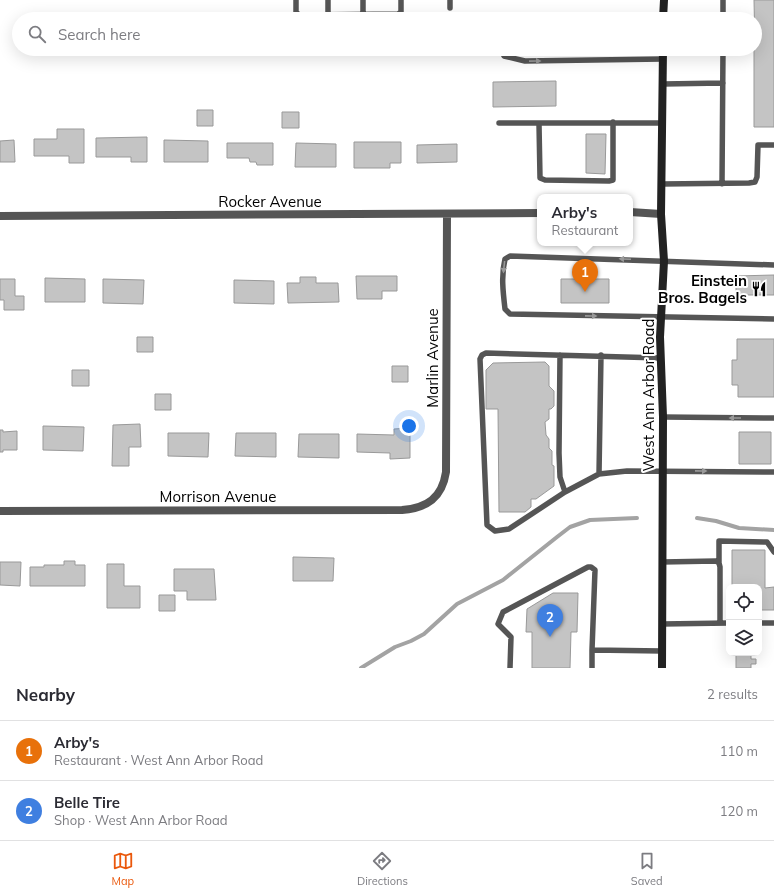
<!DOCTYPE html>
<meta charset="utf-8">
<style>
body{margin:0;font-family:Mulish,sans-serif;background:#f7f7f7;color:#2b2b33}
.controls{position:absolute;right:12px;bottom:12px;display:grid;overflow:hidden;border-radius:8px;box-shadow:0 4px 16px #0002}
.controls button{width:36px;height:36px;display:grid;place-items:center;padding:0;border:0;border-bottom:1px solid #e1e1e2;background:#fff;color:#2b2b33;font:20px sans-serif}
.you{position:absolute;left:409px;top:426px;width:14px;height:14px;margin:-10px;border:3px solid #fff;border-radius:50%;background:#1a73e8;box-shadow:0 0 0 6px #1a73e833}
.badge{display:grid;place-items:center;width:26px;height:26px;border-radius:50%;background:#ea580c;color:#fff;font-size:13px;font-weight:700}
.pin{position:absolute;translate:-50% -33px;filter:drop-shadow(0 1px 2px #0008)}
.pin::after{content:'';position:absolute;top:21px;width:14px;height:12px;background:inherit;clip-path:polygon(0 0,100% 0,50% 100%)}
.popup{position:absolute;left:537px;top:194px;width:96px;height:52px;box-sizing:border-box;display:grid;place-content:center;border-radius:8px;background:#fff;filter:drop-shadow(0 1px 3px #0005);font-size:13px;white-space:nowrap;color:#7c7c81}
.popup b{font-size:15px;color:#2b2b33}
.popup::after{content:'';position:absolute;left:50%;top:100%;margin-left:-8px;border:8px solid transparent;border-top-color:#fff}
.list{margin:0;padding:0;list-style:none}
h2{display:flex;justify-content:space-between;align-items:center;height:52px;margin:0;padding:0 16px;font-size:17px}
h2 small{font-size:13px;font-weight:400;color:#7c7c81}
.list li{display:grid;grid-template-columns:26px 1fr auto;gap:12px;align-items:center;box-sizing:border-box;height:60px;padding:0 16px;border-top:1px solid #e1e1e2}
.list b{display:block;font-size:15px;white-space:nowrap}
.list p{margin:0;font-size:13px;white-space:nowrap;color:#7c7c81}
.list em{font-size:13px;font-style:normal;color:#7c7c81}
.icon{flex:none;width:22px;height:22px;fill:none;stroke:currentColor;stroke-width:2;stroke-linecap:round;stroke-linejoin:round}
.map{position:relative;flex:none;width:774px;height:668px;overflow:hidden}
.search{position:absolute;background:#fff;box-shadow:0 4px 16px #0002;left:12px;right:12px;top:12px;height:44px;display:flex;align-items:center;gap:10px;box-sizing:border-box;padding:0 14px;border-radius:22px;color:#7c7c81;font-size:15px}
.sheet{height:172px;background:#fff}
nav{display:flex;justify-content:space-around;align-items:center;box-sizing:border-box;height:56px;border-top:1px solid #e1e1e2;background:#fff;font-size:11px;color:#7c7c81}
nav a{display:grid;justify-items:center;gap:2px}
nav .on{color:#ea580c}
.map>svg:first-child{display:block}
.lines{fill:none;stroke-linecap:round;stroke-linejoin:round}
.stream{stroke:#a3a3a3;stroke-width:4}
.building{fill:#c4c4c4;stroke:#999}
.lane{stroke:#555;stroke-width:5.5}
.street{stroke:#555;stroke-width:8}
.secondary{stroke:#222;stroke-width:8}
.oneway{fill:#999}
.labels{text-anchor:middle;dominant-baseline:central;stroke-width:4;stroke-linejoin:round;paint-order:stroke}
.street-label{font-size:15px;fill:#000;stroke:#fff}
.poi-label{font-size:15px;font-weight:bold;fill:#000;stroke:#fff;text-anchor:end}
</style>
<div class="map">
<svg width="774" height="668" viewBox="0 0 774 668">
<rect width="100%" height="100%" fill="#fff"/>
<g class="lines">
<path class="stream" d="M 697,518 L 716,521 L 739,528 L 774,530
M 361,668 L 395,647 L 411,641 L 424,634 L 457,604 L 503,580 L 557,537 L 570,527 L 590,520 L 637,518"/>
</g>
<path class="building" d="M 754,0 L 774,0 L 774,127 L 754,127 L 754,49 L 755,49 Z
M 544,49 L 610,49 L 610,52 L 544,52 Z
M 556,81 L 556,106 L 493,107 L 493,82 Z
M 197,110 L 213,110 L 213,126 L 197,126 Z
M 282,112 L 299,112 L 299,128 L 282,128 Z
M 57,129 L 84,129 L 84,163 L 69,163 L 69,156 L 34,156 L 34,139 L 57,139 Z
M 586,134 L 606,134 L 605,174 L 586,173 Z
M 147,137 L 147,162 L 131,162 L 131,157 L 96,157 L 96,138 Z
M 14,140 L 15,162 L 0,162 L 0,141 Z
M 164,140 L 208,141 L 208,162 L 164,162 Z
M 354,142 L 401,142 L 401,163 L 390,163 L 390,168 L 354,168 Z
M 227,143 L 273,143 L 273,165 L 257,165 L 256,162 L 250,162 L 249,158 L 227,158 Z
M 296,143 L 336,144 L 336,167 L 295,167 Z
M 457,144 L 457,162 L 417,163 L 417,145 Z
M 774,275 L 774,295 L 736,295 L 736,276 Z
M 356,276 L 397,276 L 397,291 L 382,291 L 382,299 L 357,299 Z
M 300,277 L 316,277 L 316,283 L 338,283 L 339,302 L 288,303 L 287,283 L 300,283 Z
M 45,278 L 85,279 L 85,302 L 45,302 Z
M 0,279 L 15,279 L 15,296 L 24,296 L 24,310 L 4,310 L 4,300 L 0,300 Z
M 103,279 L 144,280 L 143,304 L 103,303 Z
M 561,279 L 609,279 L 609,303 L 561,303 Z
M 234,280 L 274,281 L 274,304 L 234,303 Z
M 137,337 L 153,337 L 153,352 L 137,352 Z
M 737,339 L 774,339 L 774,397 L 738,397 L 738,385 L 732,385 L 732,360 L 737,360 Z
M 545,362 L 549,366 L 549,386 L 554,391 L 554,406 L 551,409 L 549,409 L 549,419 L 545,422 L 546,435 L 549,439 L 549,448 L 552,451 L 552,465 L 554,466 L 554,486 L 536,499 L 531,499 L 531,507 L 525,512 L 499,512 L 498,409 L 486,409 L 486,370 L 493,363 Z
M 392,366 L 408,366 L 408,382 L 392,382 Z
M 72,370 L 89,370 L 89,386 L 72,386 Z
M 155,394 L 171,394 L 171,410 L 155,410 Z
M 140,424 L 141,447 L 129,447 L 129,466 L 112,466 L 113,425 Z
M 43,426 L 84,427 L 83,451 L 43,450 Z
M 410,428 L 410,458 L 390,459 L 390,453 L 357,452 L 357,434 L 394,435 L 394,429 Z
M 0,430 L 3,430 L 3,432 L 17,431 L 17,450 L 3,450 L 3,452 L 0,452 Z
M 739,432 L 771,432 L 771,464 L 739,464 Z
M 168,433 L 209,433 L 208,457 L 168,456 Z
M 236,433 L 276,433 L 276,457 L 235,456 Z
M 299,434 L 339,434 L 339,458 L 298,457 Z
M 732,550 L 765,550 L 765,588 L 774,587 L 774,610 L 759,610 L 759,587 L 732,587 Z
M 293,557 L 334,558 L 333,581 L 293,581 Z
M 64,561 L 75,561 L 75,565 L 85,565 L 85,586 L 30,586 L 30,567 L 44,567 L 44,565 L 64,565 Z
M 0,562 L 21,562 L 20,586 L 0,585 Z
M 107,564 L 124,564 L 124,586 L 140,586 L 140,608 L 107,608 Z
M 174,569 L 214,569 L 216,600 L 187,600 L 187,591 L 174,591 Z
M 553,593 L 578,593 L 577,632 L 571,632 L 570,668 L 532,668 L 532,632 L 526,632 L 527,609 Z
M 159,595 L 175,595 L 175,611 L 159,611 Z
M 736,653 L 751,653 L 751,659 L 756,659 L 756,664 L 751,664 L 751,668 L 736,668 Z"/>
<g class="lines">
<path class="lane" d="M 296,0 L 296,12 L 298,14 L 301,15 L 398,14 L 401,12 L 401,0
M 328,0 L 328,15
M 363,0 L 363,14
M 450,8 L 450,0
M 723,19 L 723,0
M 501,49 L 504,56 L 525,61 L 663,59
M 663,84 L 723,83
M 499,123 L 662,123
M 539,124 L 540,178 L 545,180 L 609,181 L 613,180 L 613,122
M 662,184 L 749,183 L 755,182 L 757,177 L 758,145 L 774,145
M 722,184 L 723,49
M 774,265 L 510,256 L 505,259 C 501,275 503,292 505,309 L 510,314 L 774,319
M 560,355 L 559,453 L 560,477 L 565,492
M 661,358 L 486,353 L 482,355 L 480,359 L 487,525 L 495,531 L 509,529 L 565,492 L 599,474 L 627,471 L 774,472
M 663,417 L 774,418
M 599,474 L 601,355
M 662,562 L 716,561 L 719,563 L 720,567 L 720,623
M 719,563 L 719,541 L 767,542 L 774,552
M 759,623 L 774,623
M 662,624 L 729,623
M 510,668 L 511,637 L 498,624 L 503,612 L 588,567 L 591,567 L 595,570 L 592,650
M 592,668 L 592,650 L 662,651"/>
<path class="street" d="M 630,212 L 661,214
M 0,216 L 540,213
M 0,511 L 402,510 C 427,508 442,498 446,472 L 447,215"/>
<path class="secondary" d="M 663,19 L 664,0
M 662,668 L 663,417 L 660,337 L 664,261 L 661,214 L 663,49"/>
</g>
<defs><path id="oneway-solid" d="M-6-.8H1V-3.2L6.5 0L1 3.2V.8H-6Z"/></defs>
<g class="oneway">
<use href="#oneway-solid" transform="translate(535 61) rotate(-1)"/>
<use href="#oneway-solid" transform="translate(625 259) rotate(-178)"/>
<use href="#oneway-solid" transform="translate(504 267) rotate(96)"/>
<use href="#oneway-solid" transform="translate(591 316) rotate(1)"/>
<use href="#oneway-solid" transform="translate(735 418) rotate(-180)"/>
<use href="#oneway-solid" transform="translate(701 471) rotate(1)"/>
</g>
<defs>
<symbol id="restaurant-bare" viewBox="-9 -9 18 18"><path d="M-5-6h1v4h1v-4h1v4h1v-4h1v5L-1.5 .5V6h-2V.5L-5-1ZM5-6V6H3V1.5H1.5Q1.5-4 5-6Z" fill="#000" stroke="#fff" stroke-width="2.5" paint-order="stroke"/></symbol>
</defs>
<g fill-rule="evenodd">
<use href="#restaurant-bare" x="748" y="278" width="22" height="22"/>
</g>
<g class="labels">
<g class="street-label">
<text x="270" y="201">Rocker Avenue</text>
<text transform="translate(432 358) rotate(-90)">Marlin Avenue</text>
<text transform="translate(648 395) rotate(-90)">West Ann Arbor Road</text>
<text x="218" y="496">Morrison Avenue</text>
</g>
<g class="poi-label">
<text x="747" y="280">Einstein<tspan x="747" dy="17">Bros. Bagels</tspan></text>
</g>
</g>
</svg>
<div class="controls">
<button><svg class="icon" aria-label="locate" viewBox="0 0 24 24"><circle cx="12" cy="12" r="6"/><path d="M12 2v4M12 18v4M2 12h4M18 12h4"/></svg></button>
<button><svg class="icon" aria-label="layers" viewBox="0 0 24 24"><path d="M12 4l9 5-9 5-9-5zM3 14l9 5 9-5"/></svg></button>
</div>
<div class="you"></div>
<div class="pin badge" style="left:585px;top:292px;background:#e8710a">1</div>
<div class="popup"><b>Arby's</b>Restaurant</div>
<div class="pin badge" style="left:550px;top:637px;background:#3f7fe0">2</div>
<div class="search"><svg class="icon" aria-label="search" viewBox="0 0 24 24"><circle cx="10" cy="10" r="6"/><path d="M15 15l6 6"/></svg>Search here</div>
</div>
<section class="sheet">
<h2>Nearby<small>2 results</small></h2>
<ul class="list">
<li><span class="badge" style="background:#e8710a">1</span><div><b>Arby's</b><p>Restaurant · West Ann Arbor Road</p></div><em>110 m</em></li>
<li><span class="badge" style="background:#3f7fe0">2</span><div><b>Belle Tire</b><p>Shop · West Ann Arbor Road</p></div><em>120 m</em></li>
</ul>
</section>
<nav>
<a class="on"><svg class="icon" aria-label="map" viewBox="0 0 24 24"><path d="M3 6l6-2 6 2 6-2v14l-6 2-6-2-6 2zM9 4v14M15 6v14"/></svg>Map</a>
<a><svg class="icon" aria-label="directions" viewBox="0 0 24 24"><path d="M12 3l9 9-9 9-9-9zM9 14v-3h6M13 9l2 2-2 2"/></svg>Directions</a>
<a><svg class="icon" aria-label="saved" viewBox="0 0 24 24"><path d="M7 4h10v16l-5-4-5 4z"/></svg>Saved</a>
</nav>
